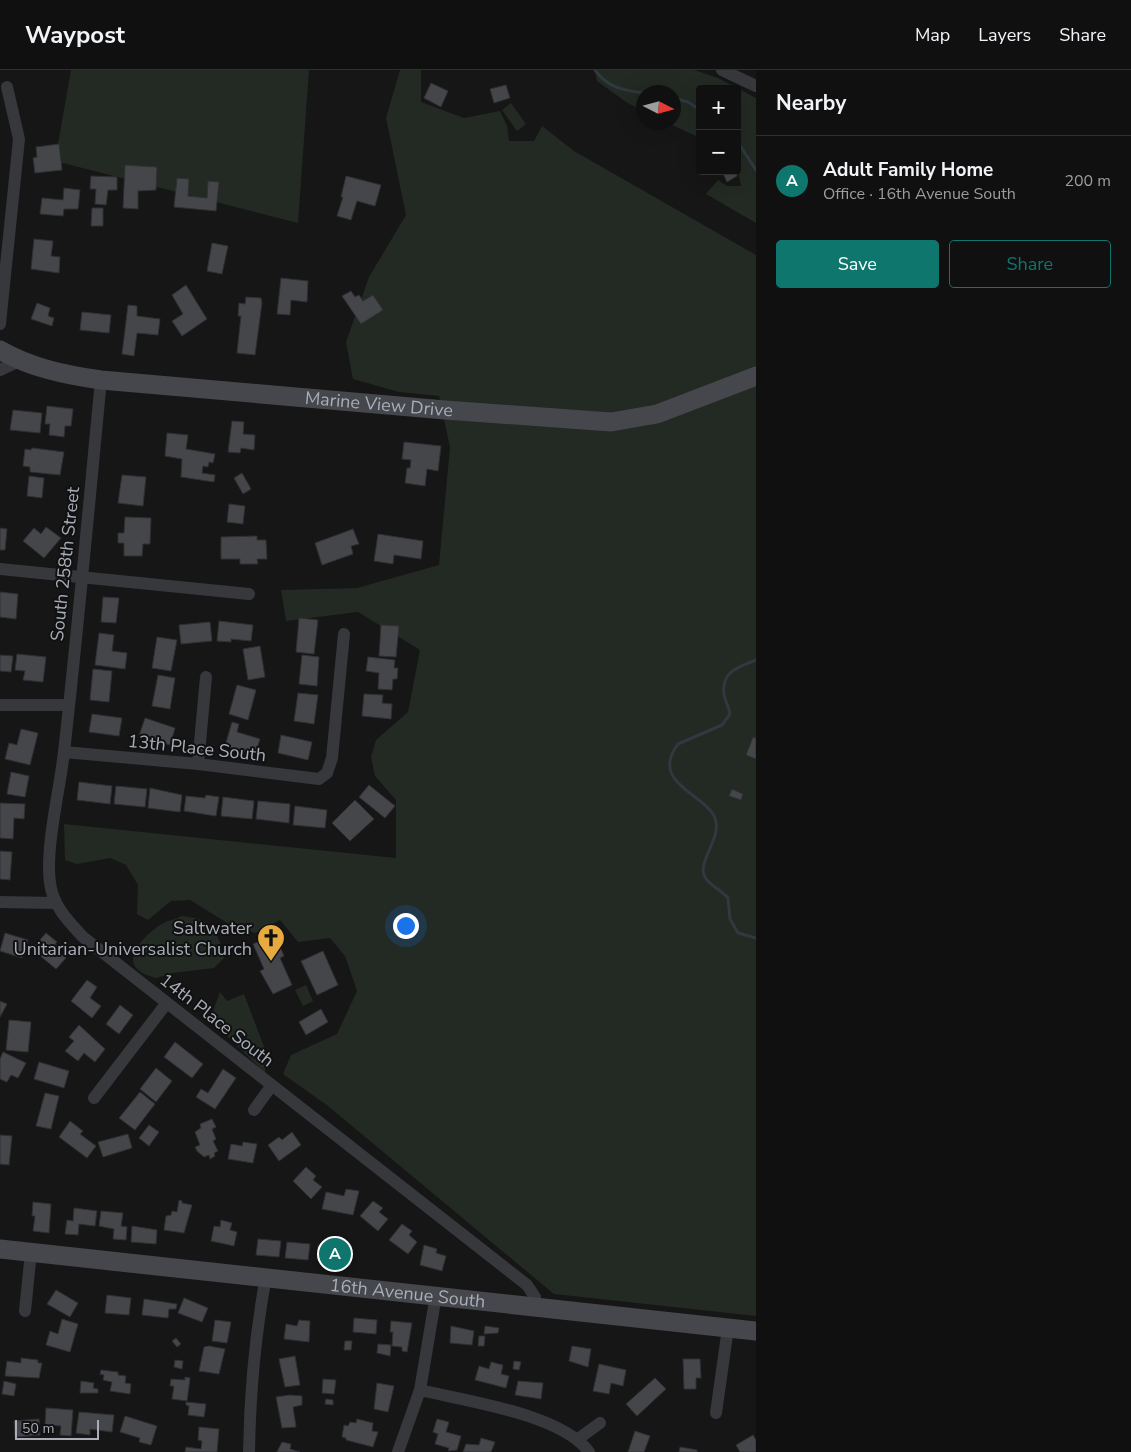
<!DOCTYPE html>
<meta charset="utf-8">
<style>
body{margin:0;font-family:"Nunito Sans",sans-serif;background:#1e1e1f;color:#f1f3f6}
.controls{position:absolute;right:15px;top:15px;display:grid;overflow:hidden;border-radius:5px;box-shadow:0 5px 20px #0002}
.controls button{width:45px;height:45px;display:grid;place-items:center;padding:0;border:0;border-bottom:1px solid #303031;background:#101011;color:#f1f3f6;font:25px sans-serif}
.compass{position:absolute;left:636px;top:15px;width:45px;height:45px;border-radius:50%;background:#101011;box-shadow:0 5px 20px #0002;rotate:96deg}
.scale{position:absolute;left:15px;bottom:12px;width:84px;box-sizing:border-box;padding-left:5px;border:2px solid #a8adb7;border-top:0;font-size:14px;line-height:18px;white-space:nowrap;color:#a8adb7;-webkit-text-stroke:4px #111112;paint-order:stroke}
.you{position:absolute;left:405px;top:855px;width:18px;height:18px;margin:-12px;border:4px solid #fff;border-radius:50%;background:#1a73e8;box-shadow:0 0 0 8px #1a73e833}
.badge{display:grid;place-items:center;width:32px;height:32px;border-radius:50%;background:#0f766e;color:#fff;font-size:16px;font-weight:700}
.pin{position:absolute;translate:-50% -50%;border:2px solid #fff;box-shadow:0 1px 5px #0006}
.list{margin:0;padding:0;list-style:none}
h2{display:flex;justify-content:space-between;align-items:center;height:65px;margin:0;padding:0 20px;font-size:21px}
h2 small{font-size:16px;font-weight:400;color:#9c9d9f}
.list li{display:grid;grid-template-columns:32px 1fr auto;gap:15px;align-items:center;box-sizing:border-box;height:90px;padding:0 20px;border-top:1px solid #303031}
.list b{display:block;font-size:19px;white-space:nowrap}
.list p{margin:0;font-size:16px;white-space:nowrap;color:#9c9d9f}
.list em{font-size:16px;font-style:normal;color:#9c9d9f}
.actions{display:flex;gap:10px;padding:15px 20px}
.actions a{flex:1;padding:11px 0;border:1px solid #0f766e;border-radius:5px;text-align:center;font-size:18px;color:#0f766e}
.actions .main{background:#0f766e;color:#fff}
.map{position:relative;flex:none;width:756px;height:1382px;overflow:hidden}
header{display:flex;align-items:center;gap:30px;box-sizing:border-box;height:70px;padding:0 25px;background:#101011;border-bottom:1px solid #303031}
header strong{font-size:24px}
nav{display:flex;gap:28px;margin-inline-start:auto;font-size:18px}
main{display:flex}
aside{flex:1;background:#101011}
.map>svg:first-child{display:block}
.green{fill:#222a23}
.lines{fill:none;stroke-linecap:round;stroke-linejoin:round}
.stream{stroke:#2f393f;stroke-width:3}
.building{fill:#45464a;stroke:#303033}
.minor{stroke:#37383c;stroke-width:12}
.secondary{stroke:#45474c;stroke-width:19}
.labels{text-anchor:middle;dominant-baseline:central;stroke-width:4;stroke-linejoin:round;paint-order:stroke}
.street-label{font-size:18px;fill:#a8adb7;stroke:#111112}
.poi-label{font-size:18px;fill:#a8adb7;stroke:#111112;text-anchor:end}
</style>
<header>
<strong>Waypost</strong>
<nav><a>Map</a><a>Layers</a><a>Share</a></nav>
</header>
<main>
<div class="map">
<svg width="756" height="1382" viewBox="0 0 756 1382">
<rect width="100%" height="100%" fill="#161617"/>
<path class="green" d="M 71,0 L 309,0 L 298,153 L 55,91 Z
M 400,0 L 421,0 L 421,32 L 464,48 L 500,41 L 507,56 L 509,71 L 534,71 L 542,56 L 574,81 L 756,185 L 756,1246 L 554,1224 L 328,1036 L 283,1004 L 291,985 L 337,964 L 357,921 L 345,886 L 330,868 L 298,872 L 280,850 L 255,863 L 229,854 L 190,830 L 171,831 L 148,850 L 137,844 L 138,815 L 126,795 L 110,788 L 77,794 L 65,790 L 64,754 L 396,788 L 396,730 L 375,706 L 371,687 L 376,670 L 408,642 L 420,580 L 358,542 L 286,551 L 281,520 L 357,518 L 439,495 L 450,377 L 439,326 L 399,322 L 353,309 L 346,272 L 369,207 L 406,145 L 386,48 Z
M 595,0 L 694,0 L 718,8 L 756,28 L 756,153 L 706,124 L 718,110 L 727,116 L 741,116 L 737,95 L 737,19 L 700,19 L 700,68 L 668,53 L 674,52 L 674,22 L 644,22 L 643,41 L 626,32 L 597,11 Z
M 511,33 L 526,54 L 517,61 L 502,40 Z
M 182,846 C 212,849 218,860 224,888 L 214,898 L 173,903 L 156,908 C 115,898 137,871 160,855 C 165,851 175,850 182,846 Z
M 306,915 L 313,931 L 303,936 L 295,920 Z
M 220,922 L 227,931 L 244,924 L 266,982 L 265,1003 L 210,949 Z"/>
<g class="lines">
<path class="stream" d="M 595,0 C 608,18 623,20 644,23
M 674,28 L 688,32 L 700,40
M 737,71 L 756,100
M 756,590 C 739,597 721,601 724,624 C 725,631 729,637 730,644 L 722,655 L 678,674 C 650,711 700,723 713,744 C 727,767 692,793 707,810 C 713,817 722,821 728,828 L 730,849 L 738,863 L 756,868"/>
</g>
<path class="building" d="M 431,13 L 448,21 L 441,37 L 424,28 Z
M 506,15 L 510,28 L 494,33 L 490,19 Z
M 59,74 L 62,100 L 35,103 L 33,88 L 37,87 L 36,77 Z
M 125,95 L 157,97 L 156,120 L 138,121 L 138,139 L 123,138 Z
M 722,101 L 735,101 L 737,106 L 727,112 Z
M 91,106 L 117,107 L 117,120 L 108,120 L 106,135 L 95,134 L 96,119 L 90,119 Z
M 346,106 L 381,115 L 375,136 L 357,131 L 351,150 L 337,146 L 343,127 L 341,127 Z
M 177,108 L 189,109 L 188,126 L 207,128 L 208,111 L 219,112 L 216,141 L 174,137 Z
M 64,118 L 80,120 L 78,139 L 64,139 L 63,146 L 40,144 L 42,128 L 63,130 Z
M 92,138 L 103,138 L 103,156 L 91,156 Z
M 34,169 L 53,171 L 51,186 L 60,187 L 59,203 L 31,199 Z
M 212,173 L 228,176 L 222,204 L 207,201 Z
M 281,208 L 308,211 L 307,232 L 291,230 L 290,245 L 277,244 Z
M 186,215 L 207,249 L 182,266 L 172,251 L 183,244 L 172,225 Z
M 351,221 L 355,227 L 359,225 L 363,231 L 373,225 L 383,240 L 361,254 L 342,226 Z
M 246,227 L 261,228 L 262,233 L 255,285 L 237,283 L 241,246 L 238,246 L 239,233 L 245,234 Z
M 37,233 L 50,238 L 48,246 L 54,248 L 52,256 L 31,249 Z
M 128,235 L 137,236 L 137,246 L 160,249 L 158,265 L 137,263 L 134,286 L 122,284 Z
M 82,242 L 111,245 L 109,263 L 80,260 Z
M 47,336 L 73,339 L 71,356 L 65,356 L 64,367 L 49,365 L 50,354 L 45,354 Z
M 13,340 L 42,343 L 40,363 L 10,360 Z
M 232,351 L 244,352 L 243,364 L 255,365 L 254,380 L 241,378 L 240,383 L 228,382 Z
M 167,363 L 188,365 L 186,379 L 215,384 L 213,393 L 209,392 L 208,397 L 203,396 L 202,403 L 215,405 L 214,412 L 181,407 L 182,389 L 165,386 Z
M 404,372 L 441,376 L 438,401 L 427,399 L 425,416 L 405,413 L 407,398 L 410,398 L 411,390 L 402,389 Z
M 32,378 L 64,382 L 60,405 L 30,402 L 30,397 L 23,396 L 25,379 L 31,380 Z
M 242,403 L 251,419 L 243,424 L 234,408 Z
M 122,405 L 146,407 L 143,436 L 118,433 Z
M 29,406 L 44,408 L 42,428 L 27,426 Z
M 229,434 L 245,436 L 243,454 L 227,452 Z
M 125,447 L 151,448 L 150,474 L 143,474 L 142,486 L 124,486 L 124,473 L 118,473 L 118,463 L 124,463 Z
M 46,457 L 61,468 L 44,488 L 23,471 L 34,458 L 41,464 Z
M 0,458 L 7,459 L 5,480 L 0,480 Z
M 353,459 L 359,474 L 351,476 L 353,484 L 322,495 L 315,473 Z
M 378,464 L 423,471 L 421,489 L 394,485 L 393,494 L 374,491 Z
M 257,466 L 257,470 L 266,470 L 267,489 L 257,489 L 258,494 L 240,494 L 240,489 L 221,489 L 221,467 Z
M 0,522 L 18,524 L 16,549 L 0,547 Z
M 103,527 L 119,528 L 116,553 L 101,552 Z
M 299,548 L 318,550 L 314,584 L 296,582 Z
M 219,551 L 253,555 L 251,571 L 231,569 L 231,572 L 217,571 Z
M 210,552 L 212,571 L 181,574 L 179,555 Z
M 381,555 L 399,556 L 396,587 L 379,586 Z
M 99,563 L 114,565 L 112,581 L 127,583 L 125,599 L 95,595 Z
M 157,567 L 177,570 L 171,601 L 152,598 Z
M 260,576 L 265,607 L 248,610 L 243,579 Z
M 17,584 L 46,587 L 43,612 L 23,610 L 25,601 L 15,600 Z
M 0,585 L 13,586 L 11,602 L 0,601 Z
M 302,585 L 319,587 L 317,616 L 299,614 Z
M 368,587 L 395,590 L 394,598 L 398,598 L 397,609 L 393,609 L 392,620 L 378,619 L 379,603 L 366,601 Z
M 93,599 L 112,601 L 109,632 L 90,630 Z
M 158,605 L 175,608 L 170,639 L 152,636 Z
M 237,615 L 256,620 L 248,650 L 229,644 Z
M 298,623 L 318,625 L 314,654 L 294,651 Z
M 364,624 L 383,625 L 382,633 L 392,634 L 391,649 L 362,646 Z
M 92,644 L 122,648 L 119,666 L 89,662 Z
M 145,648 L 175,658 L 170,675 L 139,666 Z
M 232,652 L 239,654 L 237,662 L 260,669 L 255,684 L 225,676 Z
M 21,659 L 38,663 L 30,695 L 5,689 L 9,673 L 17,675 Z
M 281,665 L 312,672 L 308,690 L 278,683 Z
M 753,667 L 756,668 L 756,689 L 746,685 Z
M 11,702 L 29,706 L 25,727 L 7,724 Z
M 79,712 L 112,716 L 110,734 L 77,730 Z
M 369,715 L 395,736 L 385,748 L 359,727 Z
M 116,716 L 147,719 L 145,737 L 114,734 Z
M 150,718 L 182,725 L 180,742 L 148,738 Z
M 732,719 L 743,724 L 741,730 L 729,726 Z
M 206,725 L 219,727 L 216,746 L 184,741 L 186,726 L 205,728 Z
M 223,727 L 254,731 L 252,749 L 221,746 Z
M 355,730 L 374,749 L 350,771 L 332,753 Z
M 258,731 L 290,734 L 289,753 L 256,749 Z
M 0,733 L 25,734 L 24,749 L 14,748 L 13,769 L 0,768 Z
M 295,736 L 327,740 L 325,758 L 293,755 Z
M 0,781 L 12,782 L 10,810 L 0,809 Z
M 5,863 L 28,870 L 22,888 L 0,881 Z
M 46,863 L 57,872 L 55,874 L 62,879 L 59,882 L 66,888 L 56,899 L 32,879 Z
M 275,865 L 284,886 L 280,888 L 292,915 L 273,924 L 260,901 L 264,899 L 253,874 Z
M 323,881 L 338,915 L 317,925 L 301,891 Z
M 87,910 L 97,917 L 90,928 L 101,936 L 92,948 L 71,931 Z
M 0,931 L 7,934 L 0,947 Z
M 120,935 L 133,945 L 119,964 L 106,954 Z
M 321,939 L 328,952 L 306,965 L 299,952 Z
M 9,950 L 31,952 L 28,982 L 6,980 Z
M 79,955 L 105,979 L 95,992 L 84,983 L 78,991 L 65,981 L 74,971 L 69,967 Z
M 175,972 L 203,994 L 192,1008 L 164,987 Z
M 3,982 L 26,993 L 18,1008 L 11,1005 L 7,1012 L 0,1009 L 0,989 Z
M 39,992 L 69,1001 L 64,1018 L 34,1009 Z
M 156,998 L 172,1011 L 156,1032 L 140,1019 Z
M 223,999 L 236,1008 L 215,1039 L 196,1027 L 201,1019 L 208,1023 Z
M 140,1022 L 155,1034 L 135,1060 L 119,1048 Z
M 45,1023 L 59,1026 L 51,1059 L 36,1056 Z
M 212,1049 L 216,1057 L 212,1059 L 216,1069 L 213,1071 L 218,1081 L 214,1083 L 215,1086 L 210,1089 L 209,1085 L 204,1087 L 197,1081 L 195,1077 L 200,1075 L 195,1062 L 201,1058 L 200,1054 Z
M 70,1051 L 83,1061 L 80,1064 L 96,1076 L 87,1088 L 59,1067 Z
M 149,1055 L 159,1062 L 149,1076 L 139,1068 Z
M 292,1062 L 301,1075 L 279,1091 L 268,1075 L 279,1067 L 282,1070 Z
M 128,1064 L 132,1078 L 103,1087 L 98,1072 Z
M 0,1065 L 12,1066 L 9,1095 L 0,1094 Z
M 243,1072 L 257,1074 L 253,1093 L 228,1089 L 231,1074 L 242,1076 Z
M 306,1097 L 316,1106 L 313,1110 L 322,1117 L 311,1129 L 293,1111 Z
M 346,1119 L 359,1121 L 353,1145 L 322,1139 L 326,1122 L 344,1126 Z
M 179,1130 L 182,1131 L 182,1133 L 192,1135 L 184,1163 L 164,1160 L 166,1146 L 171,1145 L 172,1141 L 177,1142 Z
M 373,1131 L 383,1138 L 379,1142 L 388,1149 L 378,1161 L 360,1146 Z
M 33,1132 L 51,1134 L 49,1163 L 33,1161 L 35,1146 L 32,1146 Z
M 74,1138 L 97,1141 L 95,1156 L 79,1154 L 78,1165 L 65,1164 L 67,1150 L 73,1151 Z
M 101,1141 L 123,1143 L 121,1156 L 127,1157 L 126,1170 L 113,1169 L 114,1159 L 99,1156 Z
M 221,1150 L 232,1153 L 230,1160 L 237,1162 L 234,1176 L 211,1171 L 214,1156 L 220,1157 Z
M 402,1154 L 412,1161 L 409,1165 L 417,1172 L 408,1184 L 389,1170 Z
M 132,1156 L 157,1160 L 156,1174 L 131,1172 Z
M 258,1169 L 281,1171 L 279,1187 L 256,1185 Z
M 287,1172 L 310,1174 L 308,1190 L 285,1188 Z
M 318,1175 L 351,1179 L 350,1196 L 317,1190 Z
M 424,1175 L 437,1179 L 436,1183 L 446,1186 L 442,1201 L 420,1195 Z
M 56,1220 L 78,1233 L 70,1247 L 47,1234 Z
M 107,1225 L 131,1228 L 129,1245 L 105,1243 Z
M 184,1228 L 208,1238 L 202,1252 L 178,1243 Z
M 144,1229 L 177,1234 L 176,1239 L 169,1239 L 168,1248 L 142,1245 Z
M 354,1248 L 377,1250 L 376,1264 L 353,1262 Z
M 62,1249 L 78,1254 L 70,1282 L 46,1275 L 50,1261 L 58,1264 Z
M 215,1250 L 231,1252 L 227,1273 L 212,1271 Z
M 299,1250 L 310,1251 L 309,1272 L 284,1269 L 286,1254 L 297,1256 Z
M 391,1251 L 412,1253 L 407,1282 L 402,1281 L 402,1277 L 392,1276 L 393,1262 L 390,1262 Z
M 451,1256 L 474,1261 L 472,1275 L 450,1273 Z
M 485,1256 L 499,1258 L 498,1263 L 484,1264 Z
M 479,1266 L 485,1266 L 484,1276 L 478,1276 Z
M 176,1268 L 181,1274 L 177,1277 L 172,1271 Z
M 345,1271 L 352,1271 L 351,1280 L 344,1280 Z
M 378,1274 L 391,1275 L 390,1286 L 377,1283 Z
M 209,1276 L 225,1279 L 219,1304 L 199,1301 L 204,1277 Z
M 572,1276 L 591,1279 L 588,1297 L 569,1291 Z
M 295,1286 L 300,1315 L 285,1317 L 279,1289 Z
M 21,1288 L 38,1290 L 38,1293 L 42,1293 L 39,1308 L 5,1306 L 7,1291 L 21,1293 Z
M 683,1289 L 700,1289 L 701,1308 L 696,1308 L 696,1319 L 684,1319 Z
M 175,1290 L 183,1291 L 182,1299 L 174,1297 Z
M 514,1291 L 521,1292 L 519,1300 L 513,1299 Z
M 491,1292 L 503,1295 L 501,1304 L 509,1306 L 506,1318 L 475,1310 L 479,1296 L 489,1299 Z
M 599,1294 L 626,1300 L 623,1316 L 611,1313 L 609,1324 L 593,1321 Z
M 101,1300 L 118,1302 L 118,1305 L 126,1306 L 125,1313 L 131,1314 L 130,1324 L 110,1321 L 112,1312 L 103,1310 L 104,1305 L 100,1304 Z
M 185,1307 L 190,1308 L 187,1331 L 172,1329 L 174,1316 L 170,1316 L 171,1309 L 185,1310 Z
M 655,1308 L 666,1319 L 637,1346 L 626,1334 Z
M 323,1309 L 336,1310 L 334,1324 L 322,1323 Z
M 4,1311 L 16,1314 L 14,1326 L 2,1324 Z
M 81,1311 L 94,1313 L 93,1318 L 98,1319 L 98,1323 L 80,1323 Z
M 518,1311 L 543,1313 L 541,1329 L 515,1325 Z
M 377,1313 L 394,1316 L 388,1342 L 374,1339 Z
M 290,1325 L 302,1326 L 302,1335 L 293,1337 L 296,1357 L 282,1358 L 276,1327 Z
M 326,1329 L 333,1330 L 333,1335 L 325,1334 Z
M 186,1332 L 206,1334 L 204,1347 L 188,1345 L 189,1336 L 186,1335 Z
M 46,1338 L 73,1340 L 71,1366 L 60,1365 L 61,1356 L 45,1355 Z
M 79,1342 L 114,1345 L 112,1362 L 90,1359 L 90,1365 L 76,1363 Z
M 125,1346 L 157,1356 L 151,1375 L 139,1372 L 140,1368 L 120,1362 Z
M 39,1349 L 40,1365 L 15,1367 L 14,1351 Z
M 357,1349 L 373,1353 L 372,1361 L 378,1362 L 373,1377 L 346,1370 L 346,1368 L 342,1367 L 344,1355 L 348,1356 L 350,1352 L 356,1353 Z
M 437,1349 L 449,1352 L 446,1362 L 461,1366 L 457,1380 L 448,1381 L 449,1378 L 435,1374 L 438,1364 L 433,1362 Z
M 199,1357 L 219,1359 L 217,1382 L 185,1382 L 186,1377 L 201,1379 L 202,1371 L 198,1370 Z
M 635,1361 L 650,1366 L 644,1382 L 628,1382 Z
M 753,1365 L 756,1370 L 756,1382 L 740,1382 L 736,1375 Z
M 481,1368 L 495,1372 L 491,1382 L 463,1382 L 466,1374 L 479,1375 Z
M 282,1372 L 291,1374 L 290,1379 L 300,1382 L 277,1382 Z
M 680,1377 L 697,1380 L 697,1382 L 679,1382 Z"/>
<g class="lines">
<path class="minor" d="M 722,0 L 756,16
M 0,254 L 19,69 L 7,17
M 0,300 L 19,291
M 101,310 C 89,434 78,558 64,682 C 60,719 45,778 50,813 C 53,836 68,851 83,867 L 527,1215 L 535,1227 L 533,1237
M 0,499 L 249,524
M 0,635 L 68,635
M 64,682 L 198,694 L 319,709 L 327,703 L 332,688 L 344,564
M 198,694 L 206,607
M 0,832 L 55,833
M 94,1028 L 166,934
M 254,1040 L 272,1015
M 25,1241 L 31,1182
M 420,1320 C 465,1331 562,1344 589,1382
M 716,1343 L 728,1258
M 578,1369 L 600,1353
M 249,1382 C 250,1322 255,1265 266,1207
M 398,1382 L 420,1320 L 436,1225"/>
<g class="secondary">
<path id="s1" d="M 0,280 C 31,298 66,305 101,310 L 445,340 L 611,352 L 657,344 L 756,306"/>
<path id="s2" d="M 0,1179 L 756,1261"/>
</g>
</g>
<defs>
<symbol id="church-pin" viewBox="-11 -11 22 30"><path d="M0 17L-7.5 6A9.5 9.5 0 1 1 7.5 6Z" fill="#e7aa3e" stroke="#111112"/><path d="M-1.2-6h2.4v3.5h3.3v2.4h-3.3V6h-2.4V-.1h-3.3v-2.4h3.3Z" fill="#111"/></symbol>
</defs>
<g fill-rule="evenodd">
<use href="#church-pin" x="255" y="852" width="32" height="43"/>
</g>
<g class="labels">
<g class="street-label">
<text stroke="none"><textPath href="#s1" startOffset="385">Marine View Drive</textPath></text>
<text transform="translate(65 494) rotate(-84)">South 258th Street</text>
<text transform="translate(197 678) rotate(6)">13th Place South</text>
<text transform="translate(217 950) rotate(38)">14th Place South</text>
<text stroke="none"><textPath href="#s2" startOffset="410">16th Avenue South</textPath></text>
</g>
<g class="poi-label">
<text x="252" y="858">Saltwater<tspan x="252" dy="21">Unitarian-Universalist Church</tspan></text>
</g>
</g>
</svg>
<div class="controls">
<button>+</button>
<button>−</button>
</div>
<svg class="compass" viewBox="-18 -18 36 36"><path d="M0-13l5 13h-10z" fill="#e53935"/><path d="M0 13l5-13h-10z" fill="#9c9d9f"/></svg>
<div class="scale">50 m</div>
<div class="you"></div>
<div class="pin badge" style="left:335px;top:1184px">A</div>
</div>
<aside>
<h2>Nearby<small></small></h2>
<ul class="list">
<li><span class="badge">A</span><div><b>Adult Family Home</b><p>Office · 16th Avenue South</p></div><em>200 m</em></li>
</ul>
<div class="actions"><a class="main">Save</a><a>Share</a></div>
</aside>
</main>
